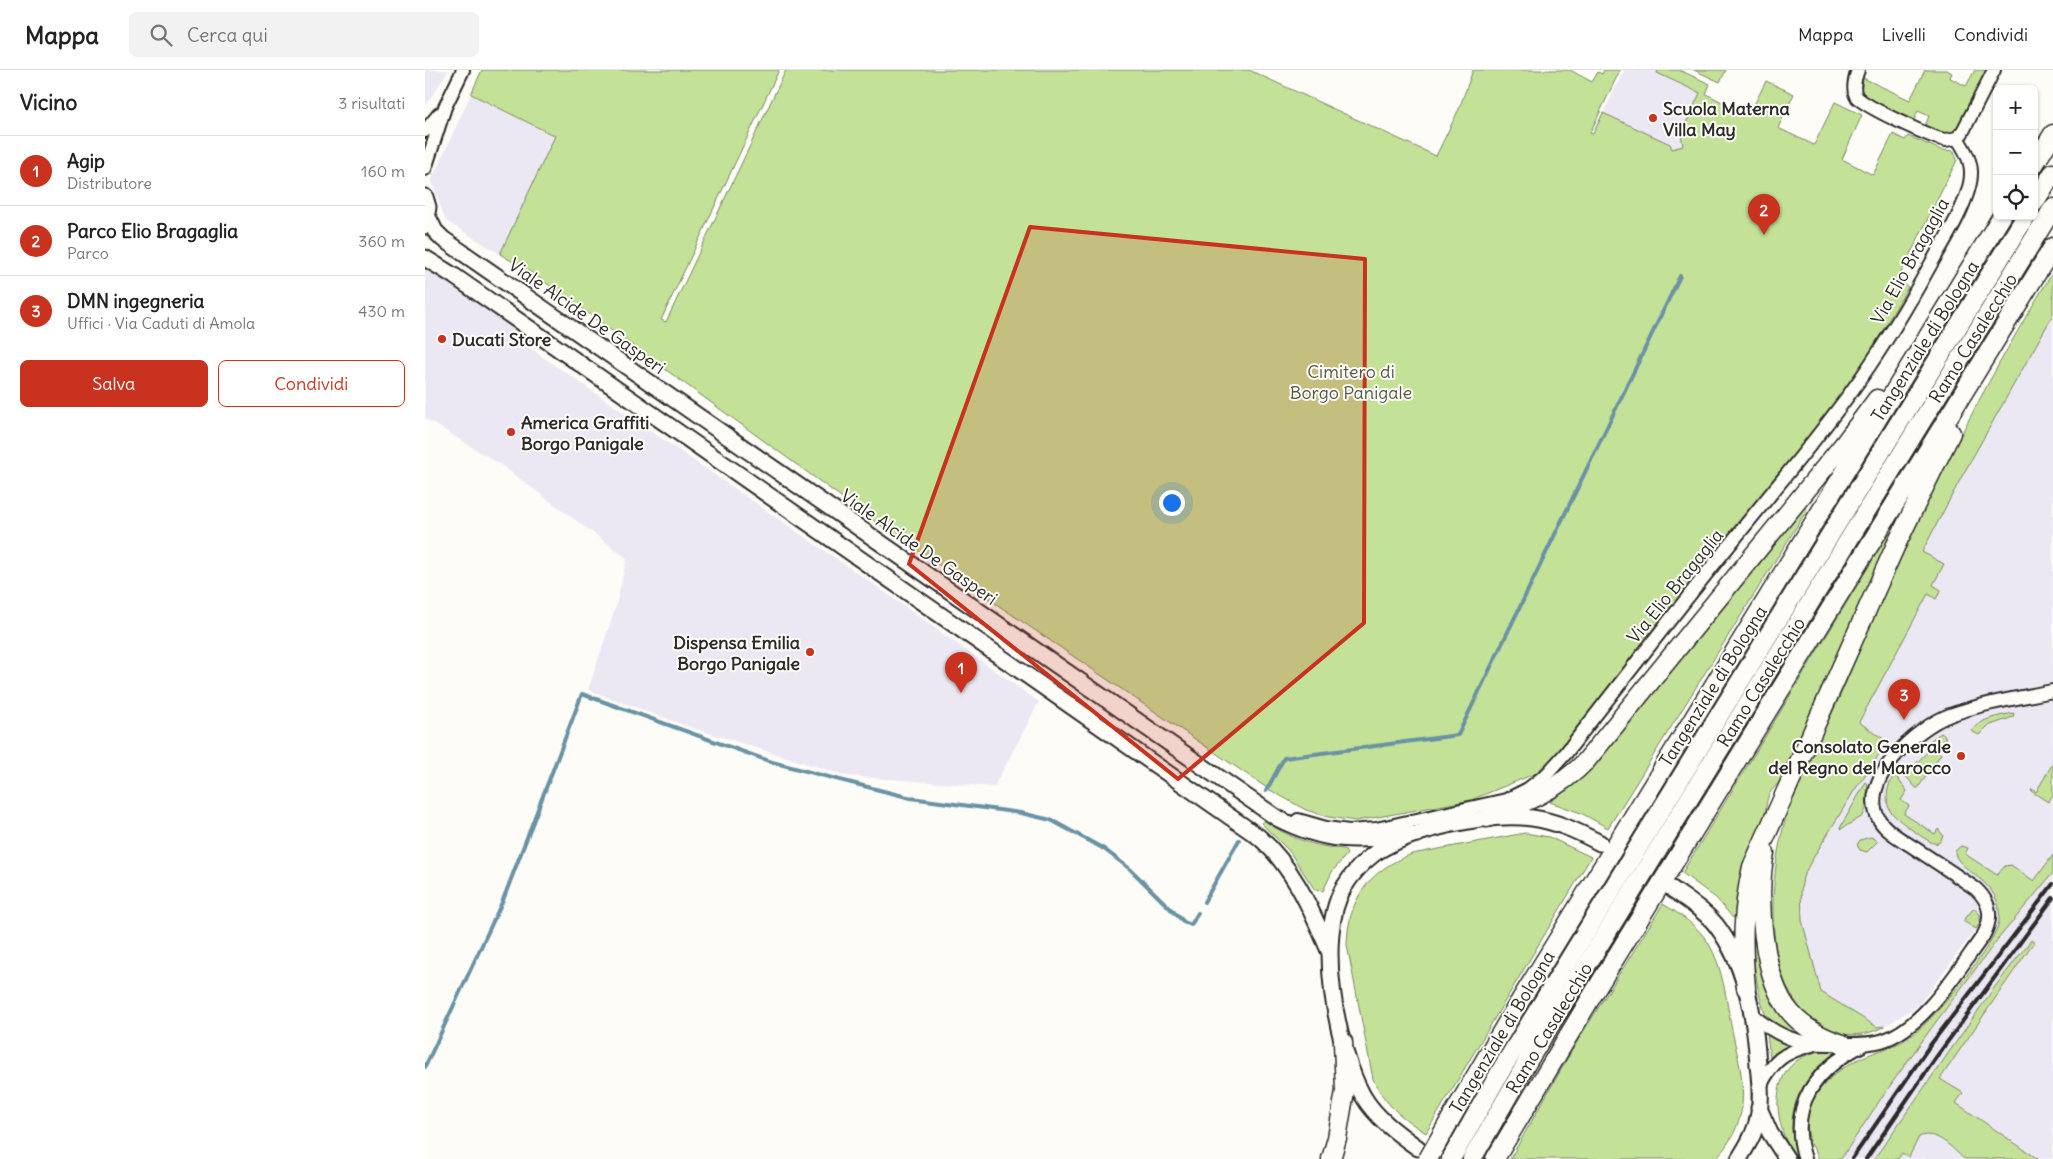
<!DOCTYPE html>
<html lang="it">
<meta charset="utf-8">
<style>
body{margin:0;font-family:Delius,sans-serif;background:#f2f2f2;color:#222}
.controls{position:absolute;right:15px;top:15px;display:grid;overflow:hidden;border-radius:8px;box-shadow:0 1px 4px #0004}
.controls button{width:45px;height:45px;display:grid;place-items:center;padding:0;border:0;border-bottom:1px solid #e0e0e0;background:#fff;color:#222;font:25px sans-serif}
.you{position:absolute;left:746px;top:432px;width:18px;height:18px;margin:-12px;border:4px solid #fff;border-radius:50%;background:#1a73e8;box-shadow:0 0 0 8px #1a73e833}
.badge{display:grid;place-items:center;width:32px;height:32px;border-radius:50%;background:#c8321e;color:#fff;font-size:16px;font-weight:700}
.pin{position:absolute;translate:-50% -41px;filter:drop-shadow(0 1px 2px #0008)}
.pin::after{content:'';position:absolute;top:26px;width:18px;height:15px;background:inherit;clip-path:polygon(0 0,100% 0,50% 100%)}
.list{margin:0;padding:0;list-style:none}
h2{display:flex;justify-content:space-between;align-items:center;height:65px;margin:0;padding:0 20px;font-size:21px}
h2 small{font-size:16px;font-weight:400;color:#767676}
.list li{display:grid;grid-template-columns:32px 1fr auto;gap:15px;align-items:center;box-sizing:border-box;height:70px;padding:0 20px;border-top:1px solid #e0e0e0}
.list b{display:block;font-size:19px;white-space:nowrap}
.list p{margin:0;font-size:16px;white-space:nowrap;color:#767676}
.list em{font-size:16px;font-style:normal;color:#767676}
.actions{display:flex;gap:10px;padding:15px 20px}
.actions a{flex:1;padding:11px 0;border:1px solid #c8321e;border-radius:8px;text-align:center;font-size:18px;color:#c8321e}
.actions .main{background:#c8321e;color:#fff}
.icon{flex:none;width:28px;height:28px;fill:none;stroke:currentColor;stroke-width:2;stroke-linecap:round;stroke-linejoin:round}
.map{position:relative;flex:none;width:1628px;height:1089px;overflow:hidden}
header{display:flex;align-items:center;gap:30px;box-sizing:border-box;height:70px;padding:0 25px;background:#fff;border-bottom:1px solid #e0e0e0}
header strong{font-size:24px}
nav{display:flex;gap:28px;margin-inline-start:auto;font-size:18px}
.search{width:350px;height:45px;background:#f2f2f2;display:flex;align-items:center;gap:12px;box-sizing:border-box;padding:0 18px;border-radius:8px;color:#767676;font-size:19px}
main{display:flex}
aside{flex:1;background:#fff}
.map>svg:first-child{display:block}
.built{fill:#ece8f3}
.green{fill:#c4e198;stroke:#788662}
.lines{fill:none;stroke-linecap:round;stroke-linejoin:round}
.stream{stroke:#6992a4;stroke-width:4}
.minor-casing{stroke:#2b2b2b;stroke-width:16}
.major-casing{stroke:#2b2b2b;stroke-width:19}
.highway-casing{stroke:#2b2b2b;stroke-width:21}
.minor{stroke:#fdfcf7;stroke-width:12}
.major{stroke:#fdfcf7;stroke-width:15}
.highway{stroke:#fdfcf7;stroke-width:18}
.rail{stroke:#2b2b2b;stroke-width:4}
.highway-bridge-casing{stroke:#2b2b2b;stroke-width:21;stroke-linecap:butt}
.highway-bridge{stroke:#fdfcf7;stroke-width:18}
.marked{fill:#c8321e;fill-opacity:0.2;stroke:#c8321e;stroke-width:4;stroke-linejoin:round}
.poi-dot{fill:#c8321e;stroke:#fdfcf7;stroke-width:2}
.labels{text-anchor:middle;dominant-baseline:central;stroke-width:4;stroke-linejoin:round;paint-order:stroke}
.poi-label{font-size:18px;font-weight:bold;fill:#2b2b2b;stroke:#fdfcf7;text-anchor:start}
.street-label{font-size:18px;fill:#2b2b2b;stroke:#fdfcf7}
.park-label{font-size:18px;fill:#515846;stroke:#fdfcf7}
</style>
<header>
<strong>Mappa</strong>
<div class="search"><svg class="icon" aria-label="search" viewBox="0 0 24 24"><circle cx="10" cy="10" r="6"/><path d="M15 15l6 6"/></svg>Cerca qui</div>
<nav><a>Mappa</a><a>Livelli</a><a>Condividi</a></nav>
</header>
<main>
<aside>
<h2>Vicino<small>3 risultati</small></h2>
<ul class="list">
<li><span class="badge">1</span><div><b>Agip</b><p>Distributore</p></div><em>160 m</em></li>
<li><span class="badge">2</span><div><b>Parco Elio Bragaglia</b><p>Parco</p></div><em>360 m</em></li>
<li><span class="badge">3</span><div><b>DMN ingegneria</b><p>Uffici · Via Caduti di Amola</p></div><em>430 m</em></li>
</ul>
<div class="actions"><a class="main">Salva</a><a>Condividi</a></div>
</aside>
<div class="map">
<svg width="1628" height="1089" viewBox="0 0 1628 1089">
<rect width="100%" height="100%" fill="#fdfcf7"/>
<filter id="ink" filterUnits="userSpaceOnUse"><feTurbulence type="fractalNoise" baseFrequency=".02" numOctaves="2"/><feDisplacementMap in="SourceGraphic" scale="10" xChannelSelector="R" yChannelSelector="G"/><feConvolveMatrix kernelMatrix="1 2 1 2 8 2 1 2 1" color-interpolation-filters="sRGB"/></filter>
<g filter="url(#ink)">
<path class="built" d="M 0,0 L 24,0 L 0,36 Z
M 1199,0 L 1254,0 L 1285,14 L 1278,31 L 1290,65 L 1227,94 L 1168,65 Z
M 46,24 L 131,66 L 75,184 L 21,151 L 6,111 Z
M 0,196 L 98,266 L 102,276 L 441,509 L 614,632 L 569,717 L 422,706 L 261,656 L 163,620 L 191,536 L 202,488 L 76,395 L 0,348 Z
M 1628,245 L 1628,1089 L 1469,1089 L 1515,1009 L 1606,876 L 1610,873 L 1606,870 L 1569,918 L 1449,1089 L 1409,1089 L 1470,992 L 1519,935 L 1567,870 L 1551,859 L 1494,935 L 1460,956 L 1453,957 L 1396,922 L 1377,850 L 1376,820 L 1378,807 L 1385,793 L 1429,721 L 1463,672 L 1434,653 L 1468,586 L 1484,507 L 1536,408 Z"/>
<path class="green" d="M 57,0 L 354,0 L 236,250 L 241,252 L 361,0 L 824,0 L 1011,86 L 1034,39 L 1048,0 L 1145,0 L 1167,12 L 1173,2 L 1177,4 L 1179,0 L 1195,0 L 1165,63 L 1168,64 L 1178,43 L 1245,74 L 1247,79 L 1258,76 L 1256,64 L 1275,23 L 1232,3 L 1233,0 L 1254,0 L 1285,14 L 1281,24 L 1324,45 L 1341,11 L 1369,24 L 1353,58 L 1389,75 L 1410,32 L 1437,45 L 1417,89 L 1448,105 L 1468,64 L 1480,70 L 1483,66 L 1516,80 L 1529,81 L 1532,90 L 1473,209 L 1483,217 L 1444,284 L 1418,323 L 1349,413 L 1140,678 L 1109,704 L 1046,730 L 931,751 L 903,747 L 881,740 L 845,720 L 455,455 L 110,205 L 75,184 L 130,66 L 46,24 Z
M 1269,0 L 1301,0 L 1295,12 Z
M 1500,0 L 1522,0 L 1527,3 L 1525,8 L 1541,16 L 1550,0 L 1563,0 L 1532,60 C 1521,68 1511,61 1500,56 L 1504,46 L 1493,41 L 1489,50 L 1443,29 L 1436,20 L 1438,8 L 1485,30 Z
M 1628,202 L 1628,245 L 1536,408 L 1497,482 L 1519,494 L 1508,515 L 1516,520 L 1511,529 L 1503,524 L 1434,652 L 1463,672 L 1429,721 L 1385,793 L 1378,807 L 1376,820 L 1377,850 L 1396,922 L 1452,957 L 1460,956 C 1435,970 1406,967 1385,948 C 1339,909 1344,817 1357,763 C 1367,715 1395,671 1415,626 C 1477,480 1544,337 1628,202 Z
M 1378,435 L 1382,440 L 1183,758 L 1156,743 L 1125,732 L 1142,720 L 1160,703 Z
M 1464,463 L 1466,463 L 1356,711 C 1337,727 1344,733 1338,752 C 1328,784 1309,811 1311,846 L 1308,848 L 1291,828 L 1257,803 Z
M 1589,643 L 1588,647 L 1563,656 L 1554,665 L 1546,661 C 1556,648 1574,646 1589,643 Z
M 1516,663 L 1521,667 L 1511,679 L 1516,684 L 1493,718 L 1491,718 L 1480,705 L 1506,678 L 1503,672 Z
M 1628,693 L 1628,725 L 1623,732 L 1606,721 L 1607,719 L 1611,722 Z
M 1470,705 L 1482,721 L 1476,730 L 1484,736 L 1479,744 L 1510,764 L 1513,759 L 1518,765 L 1515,772 C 1512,773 1512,774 1508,773 C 1499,769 1472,750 1466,742 C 1459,732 1462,713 1470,705 Z
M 1441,712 L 1443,714 L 1441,739 L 1438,746 L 1416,759 L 1415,758 Z
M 840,750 C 862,768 891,777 919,779 L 922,784 L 907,802 L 898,821 L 890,820 L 864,781 L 836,753 Z
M 1100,763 L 1124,767 L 1166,787 L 1001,1063 C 977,1048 960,1035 948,1009 L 922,875 C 923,829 944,800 987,784 Z
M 1446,767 L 1453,771 L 1442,782 L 1435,780 L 1432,775 L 1435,770 Z
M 1536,776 L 1543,778 L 1540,784 L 1572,805 L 1580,796 L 1586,795 L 1609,811 L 1628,785 L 1628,803 L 1573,869 L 1505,960 L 1457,1027 L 1416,1089 L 1394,1089 C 1391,1082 1386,1075 1384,1068 C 1374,1030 1407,1001 1438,987 C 1454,980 1471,977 1486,966 C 1508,951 1571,874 1574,851 C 1580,810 1529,801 1530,781 Z
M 1329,833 L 1336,885 L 1386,967 C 1373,966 1353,961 1344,950 C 1330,933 1324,854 1329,833 Z
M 1238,834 C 1256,845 1273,856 1284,874 C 1298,898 1301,929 1306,955 C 1311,981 1320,1009 1317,1035 C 1315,1056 1304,1075 1290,1089 L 1085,1089 L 1150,975 Z
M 1549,838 L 1555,845 L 1555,853 L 1551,859 L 1538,851 Z
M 1606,870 L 1610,873 L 1606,876 L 1515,1009 L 1538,1023 L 1531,1033 L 1613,1089 L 1539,1089 C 1527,1078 1511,1059 1494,1067 L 1484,1087 L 1477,1083 L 1473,1089 L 1449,1089 L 1569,918 Z
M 1342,963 L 1368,975 L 1345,989 Z
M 1396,981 L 1406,980 L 1409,983 C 1374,1011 1356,1044 1374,1089 L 1370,1089 C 1347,1051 1340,991 1396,981 Z"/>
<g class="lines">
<path class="stream" d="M 841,721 L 859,688 L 1033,665 L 1255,206
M 779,832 L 814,770
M 0,997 L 78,830 L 157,624 L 347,692 L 411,709 L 486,728 L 596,743 L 626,750 L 679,779 L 705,799 L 759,852 L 766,855 L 773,843"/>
<defs>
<path id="minor" d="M 1433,0 C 1430,8 1427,18 1431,26 C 1438,36 1509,69 1521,70 L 1532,68 L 1537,63 L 1569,0
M 0,61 L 14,44
M 0,99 L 20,37 L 38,0
M 873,750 L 901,758 L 924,761 L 951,759 L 1081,730 L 1103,719 L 1122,704 L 1141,683 C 1193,616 1245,549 1298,483 C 1344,425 1393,369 1436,308 C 1462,271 1485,232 1507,192 C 1520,170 1547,127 1546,102 C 1546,90 1539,78 1532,68
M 1327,945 C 1355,968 1374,975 1410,974 C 1425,974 1442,975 1456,971 C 1498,959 1533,900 1558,866 C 1568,848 1566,833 1551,819 C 1531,805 1511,792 1491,779 C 1479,771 1463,763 1455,751 C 1430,712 1492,657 1525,645 C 1558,633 1593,628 1628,621
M 1335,1017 C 1347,991 1359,982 1387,975
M 1380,1089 C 1362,1035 1392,998 1438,975"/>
<path id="major" d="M 0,127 L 3,137 L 0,156
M 3,147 L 10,161 L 18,169 L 852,748 C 907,776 935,770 993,764
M 0,188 L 29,206 L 834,767 C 870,799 886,840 905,883
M 1247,819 C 1262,830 1279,840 1291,855 C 1321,894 1330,947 1333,995 C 1335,1012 1337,1031 1333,1048 C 1330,1063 1322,1076 1314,1089
M 1334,1038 L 1345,1063 L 1362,1089
M 993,1078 C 972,1063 951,1048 938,1026 C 911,977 890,866 919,817 C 927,804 938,792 950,783 C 987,759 1064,742 1107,748 C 1131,751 1154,762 1175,773"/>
<path id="highway" d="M 1609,95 L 1628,64
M 1609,133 L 1628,103
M 1062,748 C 1099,733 1133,720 1161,691 L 1418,375 L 1452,329
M 1340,783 C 1331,825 1337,910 1366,943 C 1380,959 1398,968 1418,974
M 1321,918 C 1317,874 1317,840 1327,797 L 1470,477 L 1526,363
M 1033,1036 L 1087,944 L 1577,146
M 906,1089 L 912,1068 L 920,1021 L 918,972
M 1026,1089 L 1078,997 L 1601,146
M 1047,1089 L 1104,989 L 1628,138
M 1070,1089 L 1170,921 L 1628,177"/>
</defs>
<use href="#minor" class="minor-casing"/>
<use href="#major" class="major-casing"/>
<use href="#highway" class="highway-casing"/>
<use href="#minor" class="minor"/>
<use href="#major" class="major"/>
<use href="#highway" class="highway"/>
<path class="rail" d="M 1427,1089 L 1503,978 L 1628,814
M 1441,1089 L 1512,986 L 1628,828"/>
<defs>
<path id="highway-bridge" d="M 1003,1089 L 1033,1036"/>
</defs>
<use href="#highway-bridge" class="highway-bridge-casing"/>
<use href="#highway-bridge" class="highway-bridge"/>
</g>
</g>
<path class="marked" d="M 605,157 L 940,189 L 939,553 L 753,709 L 484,494 Z"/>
<g class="poi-dot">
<circle cx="1228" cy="48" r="5"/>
<circle cx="17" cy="269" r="5"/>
<circle cx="86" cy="362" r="5"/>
<circle cx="385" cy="582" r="5"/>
<circle cx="1536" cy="686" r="5"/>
</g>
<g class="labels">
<g class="poi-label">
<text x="1238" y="38">Scuola Materna<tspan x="1238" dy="21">Villa May</tspan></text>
<text x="27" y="269">Ducati Store</text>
<text x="96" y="352">America Graffiti<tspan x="96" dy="21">Borgo Panigale</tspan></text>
<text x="375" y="572" text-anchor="end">Dispensa Emilia<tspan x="375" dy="21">Borgo Panigale</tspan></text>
<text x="1526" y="676" text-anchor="end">Consolato Generale<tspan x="1526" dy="21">del Regno del Marocco</tspan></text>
</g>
<g class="street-label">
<text transform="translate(1485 191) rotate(-61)">Via Elio Bragaglia</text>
<text transform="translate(162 246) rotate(35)">Viale Alcide De Gasperi</text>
<text transform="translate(1548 268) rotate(-58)">Ramo Casalecchio</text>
<text transform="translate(1500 271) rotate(-58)">Tangenziale di Bologna</text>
<text transform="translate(494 477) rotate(35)">Viale Alcide De Gasperi</text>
<text transform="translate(1250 516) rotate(-51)">Via Elio Bragaglia</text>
<text transform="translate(1336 612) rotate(-58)">Ramo Casalecchio</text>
<text transform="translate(1288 616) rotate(-58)">Tangenziale di Bologna</text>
<text transform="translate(1124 958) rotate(-59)">Ramo Casalecchio</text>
<text transform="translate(1077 962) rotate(-59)">Tangenziale di Bologna</text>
</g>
<g class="park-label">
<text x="926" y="301">Cimitero di<tspan x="926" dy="21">Borgo Panigale</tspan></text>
</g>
</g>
</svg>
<div class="controls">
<button>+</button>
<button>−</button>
<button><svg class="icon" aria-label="locate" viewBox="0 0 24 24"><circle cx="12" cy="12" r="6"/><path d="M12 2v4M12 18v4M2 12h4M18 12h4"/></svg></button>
</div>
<div class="you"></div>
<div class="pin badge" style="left:536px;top:623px">1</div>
<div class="pin badge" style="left:1339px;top:165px">2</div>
<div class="pin badge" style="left:1479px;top:650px">3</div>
</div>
</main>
